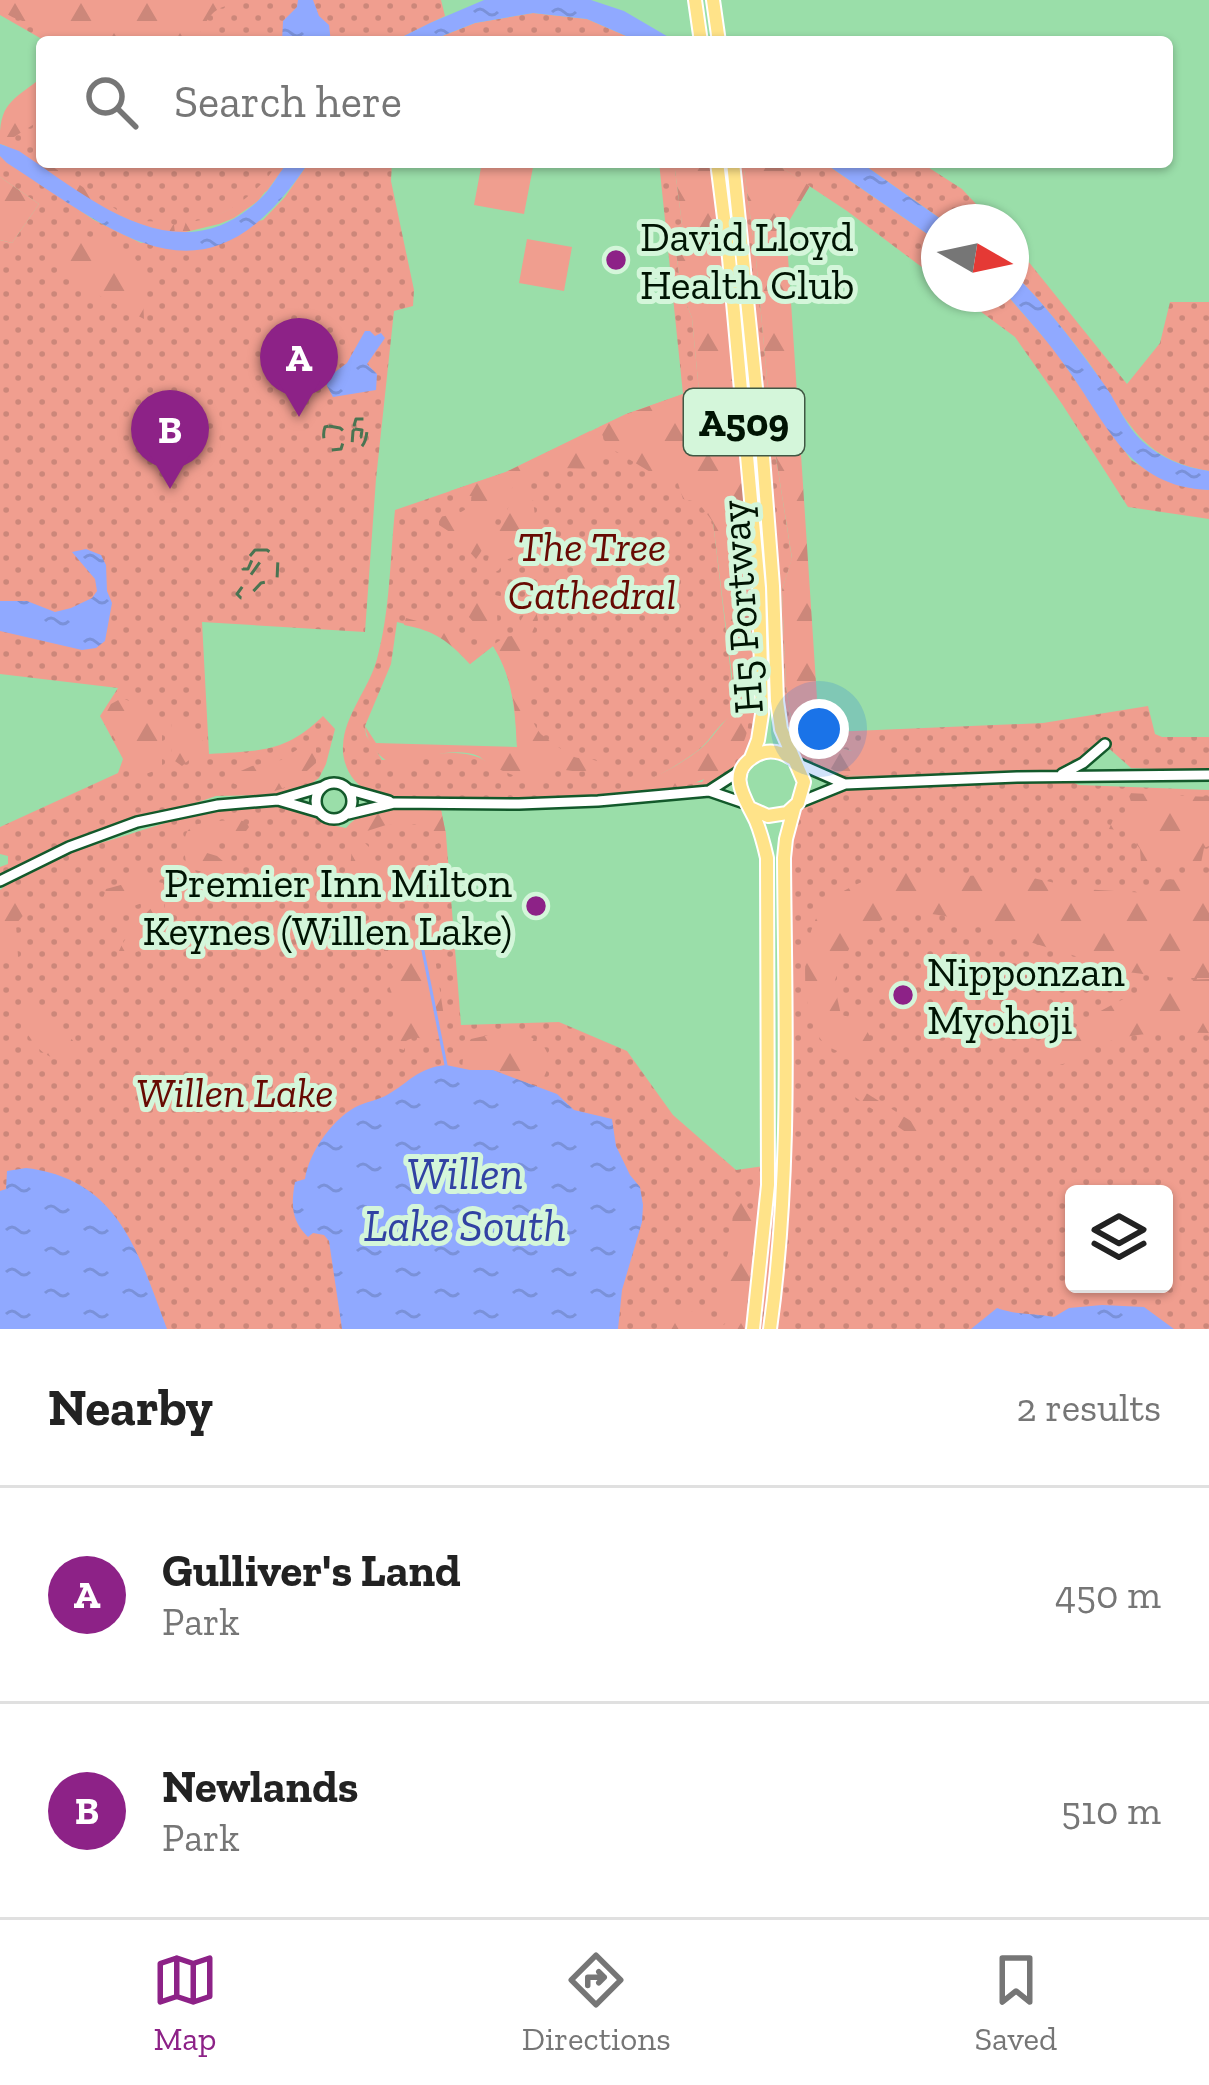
<!DOCTYPE html>
<style>
body{margin:0;font-family:"Zilla Slab",serif;background:#f2f2f2;color:#222}
.controls{position:absolute;right:36px;bottom:36px;display:grid;overflow:hidden;border-radius:12px;box-shadow:0 3px 9px #0004}
.controls button{width:108px;height:108px;display:grid;place-items:center;padding:0;border:0;border-bottom:3px solid #e0e0e0;background:#fff;color:#222;font:60px sans-serif}
.compass{position:absolute;left:921px;top:204px;width:108px;height:108px;border-radius:50%;background:#fff;box-shadow:0 3px 9px #0004;rotate:99deg}
.you{position:absolute;left:819px;top:729px;width:42px;height:42px;margin:-30px;border:9px solid #fff;border-radius:50%;background:#1a73e8;box-shadow:0 0 0 18px #1a73e833}
.badge{display:grid;place-items:center;width:78px;height:78px;border-radius:50%;background:#8d2287;color:#fff;font-size:39px;font-weight:700}
.pin{position:absolute;translate:-50% -99px;filter:drop-shadow(0 3px 6px #0008)}
.pin::after{content:'';position:absolute;top:63px;width:42px;height:36px;background:inherit;clip-path:polygon(0 0,100% 0,50% 100%)}
.list{margin:0;padding:0;list-style:none}
h2{display:flex;justify-content:space-between;align-items:center;height:156px;margin:0;padding:0 48px;font-size:51px}
h2 small{font-size:39px;font-weight:400;color:#767676}
.list li{display:grid;grid-template-columns:78px 1fr auto;gap:36px;align-items:center;box-sizing:border-box;height:216px;padding:0 48px;border-top:3px solid #e0e0e0}
.list b{display:block;font-size:45px;white-space:nowrap}
.list p{margin:0;font-size:39px;white-space:nowrap;color:#767676}
.list em{font-size:39px;font-style:normal;color:#767676}
.icon{flex:none;width:66px;height:66px;fill:none;stroke:currentColor;stroke-width:2;stroke-linecap:round;stroke-linejoin:round}
.map{position:relative;flex:none;width:1209px;height:1329px;overflow:hidden}
.search{position:absolute;background:#fff;box-shadow:0 3px 9px #0004;left:36px;right:36px;top:36px;height:132px;display:flex;align-items:center;gap:30px;box-sizing:border-box;padding:0 42px;border-radius:12px;color:#767676;font-size:45px}
.sheet{height:588px;background:#fff}
nav{display:flex;justify-content:space-around;align-items:center;box-sizing:border-box;height:168px;border-top:3px solid #e0e0e0;background:#fff;font-size:33px;color:#767676}
nav a{display:grid;justify-items:center;gap:6px}
nav .on{color:#8d2287}
.map>svg:first-child{display:block}
.grass{fill:url(#grass-dots);fill-rule:evenodd}
.forest{fill:url(#forest-firs)}
.pitch{fill:#f09e8f}
.water{fill:url(#water-ripples)}
.lines{fill:none;stroke-linecap:round;stroke-linejoin:round}
.stream{stroke:#90a9ff;stroke-width:3}
.tertiary-casing{stroke:#13592b;stroke-width:14}
.primary-casing{stroke:#fff;stroke-width:16}
.tertiary{stroke:#fff;stroke-width:9}
.primary{stroke:#ffe389;stroke-width:12}
.rail{stroke:#4a7452;stroke-width:3;stroke-dasharray:15 15;stroke-linecap:butt}
.poi-dot{fill:#8d2287;stroke:#d4f6da;stroke-width:4.5}
.labels{text-anchor:middle;dominant-baseline:central;stroke-width:10;stroke-linejoin:round;paint-order:stroke}
.shield{fill:#d4f6da;stroke:#405844;stroke-width:3}
.shield-label{font-size:39px;font-weight:bold;fill:#001403}
.poi-label{font-size:42px;fill:#001403;stroke:#d4f6da;text-anchor:start}
.park-label{font-size:42px;font-style:italic;fill:#670a03;stroke:#d4f6da}
.street-label{font-size:42px;fill:#001403;stroke:#d4f6da}
.water-label{font-size:45px;font-style:italic;fill:#3142a3;stroke:#d4f6da}
</style>
<div class="map">
<svg width="1209" height="1329" viewBox="0 0 1209 1329">
<defs>
<pattern id="grass-dots" width="8" height="8" patternUnits="userSpaceOnUse" patternTransform="scale(3)"><rect width="8" height="8" fill="#f09e8f"/><path d="M2 2h.1M6 6h.1" fill="none" stroke="#cc877a" stroke-width="1.8" stroke-linecap="round"/></pattern>
<pattern id="forest-firs" width="22" height="20" patternUnits="userSpaceOnUse" patternTransform="scale(3)"><rect width="22" height="20" fill="#f09e8f"/><path d="M5 1l3.5 6h-7zM16 11l3.5 6h-7z" fill="#cc877a"/></pattern>
<pattern id="water-ripples" width="26" height="14" patternUnits="userSpaceOnUse" patternTransform="scale(3)"><rect width="26" height="14" fill="#90a9ff"/><path d="M2 4q2-2 4 0t4 0M15 11q2-2 4 0t4 0" fill="none" stroke="#7a91d9"/></pattern>
</defs>
<rect width="100%" height="100%" fill="#9adea9"/>
<path class="grass" d="M 0,0 L 441,0 L 445,16 L 392,42 L 47,42 L 0,15 Z
M 533,13 L 587,19 L 640,42 L 427,42 L 475,23 Z
M 42,93 L 42,162 L 288,162 L 267,191 L 182,233 C 134,230 90,199 51,173 C 34,162 19,149 0,144 L 0,131 Z
M 0,156 L 94,220 L 141,243 L 263,220 L 285,197 L 309,162 L 392,162 L 391,181 L 414,290 L 413,306 L 394,311 L 376,479 L 365,632 L 202,622 L 209,754 C 260,750 284,754 323,716 L 335,729 L 326,764 L 319,778 L 308,786 L 276,795 L 216,796 L 187,806 L 158,811 L 62,844 L 0,876 L 0,867 L 8,864 L 8,856 L 0,854 L 0,827 L 118,773 L 123,759 L 100,716 L 118,688 L 0,674 L 0,240 L 12,243 L 39,204 L 0,177 Z
M 659,162 L 674,162 L 683,232 L 676,251 L 681,290 L 692,318 L 702,423 L 691,448 L 713,522 L 734,700 L 748,699 L 756,690 C 756,725 753,760 720,780 C 701,792 677,791 656,793 C 584,802 513,803 440,805 L 446,835 L 461,1025 L 559,1022 L 627,1051 L 673,1115 L 736,1170 L 785,1163 L 784,858 L 795,807 L 843,785 L 797,763 L 781,729 L 733,162 L 743,162 L 756,259 L 772,432 L 792,559 L 782,590 L 786,686 L 792,725 L 807,753 L 842,775 L 880,776 L 852,751 L 814,742 L 804,715 L 817,698 L 818,723 L 830,732 L 1043,723 L 1148,706 L 1155,734 L 1162,737 L 1209,737 L 1209,771 L 1131,768 L 1105,745 L 1069,764 L 1058,776 L 1079,785 L 1209,790 L 1209,1329 L 0,1329 L 0,890 C 32,865 72,851 111,840 C 165,824 218,802 276,806 C 302,807 320,824 346,828 C 366,803 404,807 433,805 C 411,797 373,801 355,781 C 347,772 342,758 343,746 C 344,715 369,689 377,659 C 390,612 390,559 395,510 L 506,472 L 626,414 L 683,394 ZM 397,622 L 429,630 L 449,642 L 470,664 L 493,646 C 513,678 515,710 517,747 L 487,762 C 464,744 411,758 382,760 L 366,735 L 365,726 L 391,664 ZM 749,712 L 702,782 L 636,786 C 657,777 678,765 696,752 C 717,736 720,713 749,712 ZM 1074,1194 L 1164,1194 L 1164,1284 L 1074,1284 Z
M 773,162 L 823,162 L 939,242 L 939,280 L 847,211 Z
M 860,162 L 920,162 L 962,189 L 993,222 L 945,222 Z
M 1011,240 L 1127,384 L 1160,343 L 1170,302 L 1209,302 L 1209,471 C 1134,459 1124,410 1084,356 C 1061,326 1038,298 1011,271 Z
M 957,294 L 1006,294 L 1053,348 L 1131,460 L 1155,475 L 1183,486 L 1209,490 L 1209,519 L 1128,507 L 1062,404 L 1015,337 Z"/>
<path class="forest" d="M 0,0 L 248,0 L 239,6 C 213,2 206,21 196,42 L 60,42 C 45,24 20,24 2,11 Z
M 42,77 L 42,119 L 14,137 L 0,137 C 0,101 17,98 42,77 Z
M 0,142 L 47,163 L 117,210 L 143,221 L 168,222 L 174,225 L 175,233 C 111,224 53,174 0,142 Z
M 279,162 L 288,162 L 258,201 L 234,218 L 219,224 L 182,233 L 186,222 C 225,220 258,193 279,162 Z
M 674,162 L 717,162 L 729,258 L 761,683 L 748,699 L 735,700 L 713,522 L 698,502 L 683,499 L 677,480 L 657,476 L 607,446 L 599,427 L 627,414 L 683,394 L 691,446 L 702,423 L 692,318 L 681,290 L 676,251 L 683,232 Z
M 743,162 L 773,162 L 810,186 L 786,226 L 817,698 L 804,715 L 814,742 L 852,751 L 877,742 L 891,756 L 880,776 L 841,775 L 807,753 L 792,725 L 786,686 L 782,590 L 792,558 L 772,432 L 756,259 Z
M 0,177 L 39,204 L 12,243 L 0,240 Z
M 80,233 L 119,249 L 141,263 L 144,319 L 90,291 L 59,261 L 60,242 Z
M 590,431 L 601,448 L 601,466 C 582,472 563,465 543,470 C 496,481 501,527 476,559 L 453,534 L 439,525 L 439,517 C 455,514 470,514 472,496 L 457,496 L 450,491 L 506,472 Z
M 526,493 L 533,500 L 537,532 L 531,545 L 522,553 L 504,561 L 499,570 L 492,574 L 486,572 C 486,558 505,506 516,497 C 519,495 523,494 526,493 Z
M 485,589 L 490,589 L 495,595 L 509,598 L 510,609 L 497,614 L 498,633 L 488,637 L 493,645 L 505,637 L 512,636 L 526,611 L 536,611 L 538,620 C 522,645 520,709 540,733 C 543,737 567,753 572,756 C 580,760 590,757 599,762 C 588,776 574,771 558,769 C 542,791 506,774 486,762 C 483,760 481,757 478,756 C 460,747 418,755 402,768 C 382,761 368,748 365,726 L 376,743 L 517,747 C 516,710 513,677 493,646 L 470,664 C 448,641 436,631 404,625 L 406,618 L 428,624 L 431,620 L 443,623 L 474,649 L 486,635 L 467,615 Z
M 122,698 L 139,705 L 162,722 L 162,768 L 143,775 C 124,759 114,739 104,717 L 111,704 Z
M 735,712 L 749,712 C 750,775 689,790 637,792 L 635,785 C 657,777 681,764 699,750 C 713,739 720,723 735,712 Z
M 172,720 L 202,735 L 207,763 L 190,759 L 182,766 L 172,759 L 170,736 Z
M 309,742 L 316,748 L 316,763 C 288,788 272,803 233,783 L 234,774 L 252,766 L 281,760 Z
M 1128,793 L 1209,797 L 1209,846 L 1204,848 L 1200,868 L 1141,864 L 1140,849 L 1126,831 L 1109,829 L 1113,820 L 1135,813 Z
M 441,810 L 446,834 L 437,844 L 430,843 L 428,838 L 433,832 L 431,824 L 386,825 L 364,832 L 356,830 L 355,824 C 376,805 414,811 441,810 Z
M 236,819 L 246,822 L 249,827 L 241,838 L 212,841 L 205,847 L 207,853 L 217,856 L 231,868 L 229,873 L 223,877 L 187,868 C 177,817 195,825 236,819 Z
M 358,836 L 371,849 L 374,871 L 371,893 L 363,897 L 354,894 L 350,868 L 353,839 Z
M 144,871 L 147,880 L 163,883 L 167,948 L 162,950 L 148,947 L 122,958 L 118,953 C 127,933 139,921 153,906 L 148,901 L 119,911 L 100,908 L 106,889 L 128,883 Z
M 900,872 L 939,878 L 1010,873 L 1082,889 L 1147,893 L 1161,880 L 1209,878 L 1209,978 L 1176,978 L 1127,972 L 945,916 L 906,910 L 883,919 L 858,934 L 842,961 L 834,983 L 841,1015 C 861,1019 867,1026 873,1046 L 867,1056 C 852,1056 834,1053 823,1042 C 799,1016 799,933 824,907 C 843,887 873,875 900,872 Z
M 24,895 L 30,898 L 32,905 L 16,924 L 18,957 L 14,961 L 6,961 L 0,955 L 0,911 L 12,898 Z
M 342,922 L 382,926 L 430,926 L 447,1036 L 428,1042 C 420,1037 415,1036 406,1041 L 404,1050 L 394,1047 L 393,1036 L 400,1021 L 394,1004 L 396,999 C 387,987 388,981 394,968 L 384,953 L 384,941 L 343,939 L 337,933 L 337,927 Z
M 1209,979 L 1209,1033 C 1176,1032 1142,1031 1110,1041 C 1083,1050 1081,1066 1048,1065 L 1042,1052 C 1091,1013 1145,979 1209,979 Z
M 32,1008 L 45,1024 L 62,1026 L 79,1049 C 53,1075 31,1043 20,1020 L 24,1009 Z
M 518,1033 C 549,1041 557,1058 539,1086 L 493,1070 L 462,1068 L 464,1050 L 471,1039 L 493,1034 Z
M 855,1086 L 930,1133 L 923,1144 L 852,1095 Z
M 734,1193 L 756,1216 L 744,1329 L 660,1329 L 662,1310 C 694,1301 692,1317 717,1329 L 725,1324 L 727,1313 L 720,1301 L 719,1281 L 731,1244 Z"/>
<path class="pitch" d="M 482,162 L 534,162 L 524,214 L 474,205 Z
M 527,239 L 572,247 L 564,291 L 519,283 Z"/>
<path class="water" d="M 298,0 L 313,0 L 319,16 L 329,25 L 331,42 L 282,42 L 283,21 L 297,7 Z
M 484,0 L 591,0 L 624,11 L 677,42 L 640,42 L 587,19 L 533,13 L 475,23 L 427,42 L 392,42 L 430,23 Z
M 0,144 L 19,151 C 91,199 178,277 260,199 C 271,189 278,174 288,162 L 309,162 C 208,314 127,241 7,163 L 0,156 Z
M 823,162 L 860,162 L 945,222 L 939,222 L 939,242 Z
M 1011,271 C 1047,306 1077,346 1106,387 C 1118,405 1126,426 1142,441 C 1162,459 1183,467 1209,471 L 1209,490 C 1128,487 1107,423 1066,367 C 1048,341 1027,318 1006,294 L 1011,294 Z
M 365,331 L 370,331 L 375,336 L 381,333 L 385,338 L 367,364 L 377,374 L 376,390 L 333,397 L 327,386 L 327,378 L 347,363 Z
M 86,549 L 101,555 L 106,565 L 107,591 L 112,603 L 105,641 L 96,648 L 82,650 L 0,631 L 0,601 L 27,601 L 55,612 L 71,608 L 92,598 L 97,591 L 95,579 L 72,552 Z
M 446,1065 L 470,1070 L 493,1070 L 557,1094 L 574,1110 L 612,1119 L 616,1146 L 630,1175 L 640,1187 L 643,1205 L 642,1222 L 622,1290 L 618,1329 L 342,1329 L 329,1241 L 324,1235 L 313,1233 L 308,1237 C 291,1221 291,1204 295,1182 L 305,1179 C 309,1152 334,1116 360,1105 C 369,1101 378,1100 387,1095 C 410,1082 417,1068 446,1065 Z
M 26,1168 C 120,1179 139,1255 167,1329 L 0,1329 L 0,1191 L 6,1189 L 7,1171 Z
M 1102,1305 L 1144,1307 L 1174,1329 L 971,1329 L 997,1308 C 1015,1315 1034,1313 1054,1317 L 1069,1308 Z"/>
<g class="lines">
<path class="stream" d="M 421,941 L 446,1065"/>
<defs>
<path id="tertiary" d="M 797,763 L 845,784
M 1062,774 L 1083,763 L 1105,744
M316 801a18 18 0 1 1 36 0a18 18 0 1 1-36 0Z
M 350,790 L 389,801
M 709,791 L 743,769
M 278,800 L 319,812
M 798,803 L 845,784 L 1017,777 L 1209,775
M 348,814 L 394,803 L 519,804 L 598,801 L 709,791 L 747,804
M 0,881 L 69,847 L 137,822 L 218,805 L 278,800 L 322,787"/>
<path id="primary" d="M 695,0 L 701,42
M 713,0 L 719,42
M 717,162 L 729,258 L 759,588 L 762,714 L 758,740 L 751,758
M 733,162 L 763,457 L 773,586 L 777,701 L 781,729 L 804,782 L 798,803 L 787,813 L 768,816 L 750,808
M 753,1329 L 768,1185 L 767,858 C 764,845 761,833 756,821 C 746,799 724,772 757,755 C 770,748 782,752 793,759
M 770,1329 C 792,1173 785,1015 784,858 L 786,839 L 794,809"/>
</defs>
<use href="#tertiary" class="tertiary-casing"/>
<use href="#primary" class="primary-casing"/>
<use href="#tertiary" class="tertiary"/>
<use href="#primary" class="primary"/>
<path class="rail" d="M 329,426 L 340,428 L 346,433 L 341,449 L 331,450 C 324,446 322,435 325,427 Z
M 355,429 L 362,430 L 361,437 L 355,436 C 353,430 354,425 356,419 L 365,419 C 369,426 367,444 359,449 L 352,445 L 353,431 L 355,429
M 255,550 L 267,550 L 278,558 L 277,580 L 261,583 L 247,598 L 241,598 L 237,594 L 260,562 L 260,558 L 257,556 L 252,560 L 248,569 L 243,569 L 243,564 Z"/>
</g>
<g class="poi-dot">
<circle cx="616" cy="260" r="12"/>
<circle cx="536" cy="906" r="12"/>
<circle cx="903" cy="995" r="12"/>
</g>
<g class="labels">
<rect class="shield" x="684" y="389" width="120" height="66" rx="9"/>
<g class="shield-label">
<text x="744" y="422">A509</text>
</g>
<g class="poi-label">
<text x="640" y="236">David Lloyd<tspan x="640" dy="48">Health Club</tspan></text>
<text x="512" y="882" text-anchor="end">Premier Inn Milton<tspan x="512" dy="48">Keynes (Willen Lake)</tspan></text>
<text x="927" y="971">Nipponzan<tspan x="927" dy="48">Myohoji</tspan></text>
</g>
<g class="park-label">
<text x="592" y="546">The Tree<tspan x="592" dy="48">Cathedral</tspan></text>
<text x="235" y="1092">Willen Lake</text>
</g>
<g class="street-label">
<text transform="translate(741 607) rotate(-94)">H5 Portway</text>
</g>
<g class="water-label">
<text x="465" y="1174">Willen<tspan x="465" dy="52">Lake South</tspan></text>
</g>
</g>
</svg>
<div class="controls">
<button><svg class="icon" aria-label="layers" viewBox="0 0 24 24"><path d="M12 4l9 5-9 5-9-5zM3 14l9 5 9-5"/></svg></button>
</div>
<svg class="compass" viewBox="-18 -18 36 36"><path d="M0-13l5 13h-10z" fill="#e53935"/><path d="M0 13l5-13h-10z" fill="#767676"/></svg>
<div class="you"></div>
<div class="pin badge" style="left:299px;top:417px">A</div>
<div class="pin badge" style="left:170px;top:489px">B</div>
<div class="search"><svg class="icon" aria-label="search" viewBox="0 0 24 24"><circle cx="10" cy="10" r="6"/><path d="M15 15l6 6"/></svg>Search here</div>
</div>
<section class="sheet">
<h2>Nearby<small>2 results</small></h2>
<ul class="list">
<li><span class="badge">A</span><div><b>Gulliver's Land</b><p>Park</p></div><em>450 m</em></li>
<li><span class="badge">B</span><div><b>Newlands</b><p>Park</p></div><em>510 m</em></li>
</ul>
</section>
<nav>
<a class="on"><svg class="icon" aria-label="map" viewBox="0 0 24 24"><path d="M3 6l6-2 6 2 6-2v14l-6 2-6-2-6 2zM9 4v14M15 6v14"/></svg>Map</a>
<a><svg class="icon" aria-label="directions" viewBox="0 0 24 24"><path d="M12 3l9 9-9 9-9-9zM9 14v-3h6M13 9l2 2-2 2"/></svg>Directions</a>
<a><svg class="icon" aria-label="saved" viewBox="0 0 24 24"><path d="M7 4h10v16l-5-4-5 4z"/></svg>Saved</a>
</nav>
